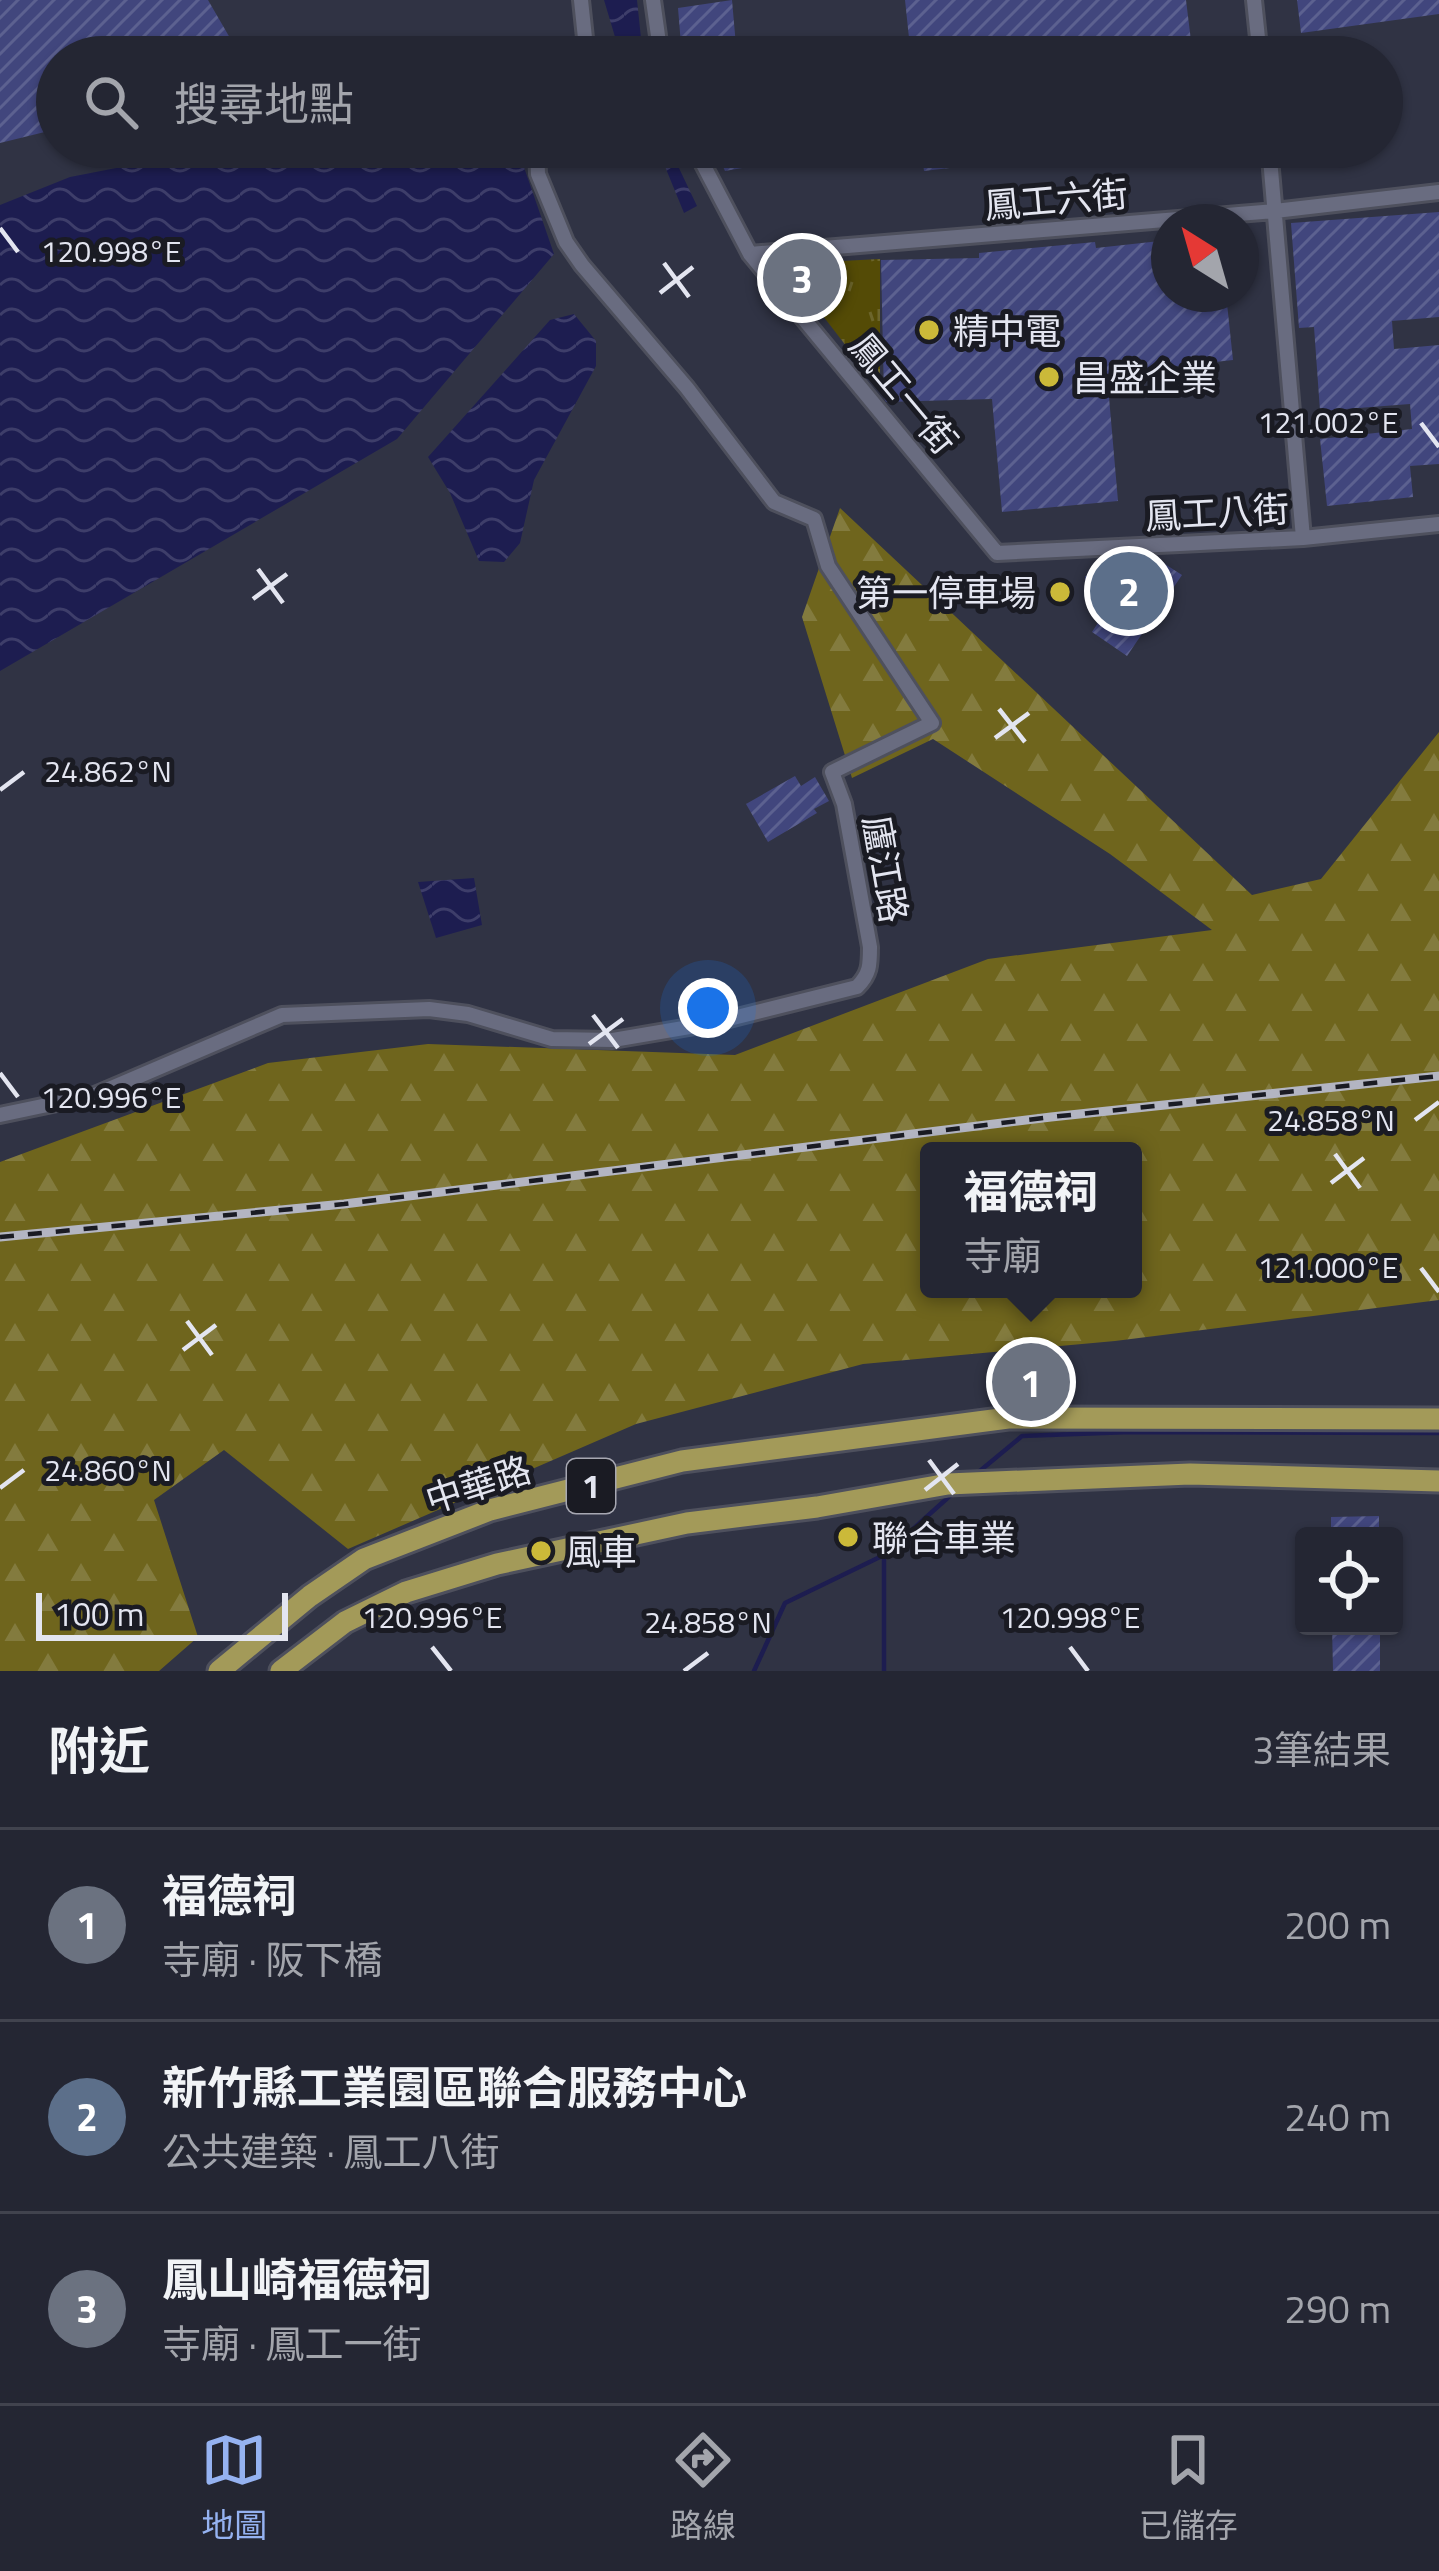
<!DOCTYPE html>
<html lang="zh-TW">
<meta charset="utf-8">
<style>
body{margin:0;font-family:"Titillium Web","Noto Sans TC",sans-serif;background:#2c2e3b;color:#f1f3f6}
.controls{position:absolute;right:36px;bottom:36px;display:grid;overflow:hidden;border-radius:12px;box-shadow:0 3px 9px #0004}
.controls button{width:108px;height:108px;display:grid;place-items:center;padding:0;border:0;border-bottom:3px solid #41434e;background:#242633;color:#f1f3f6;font:60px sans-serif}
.compass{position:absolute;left:1151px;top:204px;width:108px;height:108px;border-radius:50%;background:#242633;box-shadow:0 3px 9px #0004;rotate:323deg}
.scale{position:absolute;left:36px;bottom:30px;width:252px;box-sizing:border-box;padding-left:12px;border:6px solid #e3e5f0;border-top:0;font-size:33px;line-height:42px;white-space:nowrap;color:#e3e5f0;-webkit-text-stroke:9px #1a1b23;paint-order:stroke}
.you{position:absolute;left:708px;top:1008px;width:42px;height:42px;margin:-30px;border:9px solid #fff;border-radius:50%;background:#1a73e8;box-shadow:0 0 0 18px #1a73e833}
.badge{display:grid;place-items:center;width:78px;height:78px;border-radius:50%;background:#95b2f1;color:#fff;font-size:39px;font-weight:700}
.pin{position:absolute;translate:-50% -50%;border:6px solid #fff;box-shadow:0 3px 12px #0006}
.popup{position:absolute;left:920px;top:1142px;width:222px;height:156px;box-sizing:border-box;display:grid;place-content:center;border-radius:12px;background:#242633;filter:drop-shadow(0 3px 9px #0005);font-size:39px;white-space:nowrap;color:#a3a5ac}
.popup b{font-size:45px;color:#f1f3f6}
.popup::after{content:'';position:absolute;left:50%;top:100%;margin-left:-24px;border:24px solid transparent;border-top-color:#242633}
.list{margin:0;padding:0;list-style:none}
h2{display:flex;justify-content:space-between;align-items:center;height:156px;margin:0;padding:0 48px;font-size:51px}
h2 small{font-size:39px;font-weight:400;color:#a3a5ac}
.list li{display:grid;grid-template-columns:78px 1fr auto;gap:36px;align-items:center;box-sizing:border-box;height:192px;padding:0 48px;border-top:3px solid #41434e}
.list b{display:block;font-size:45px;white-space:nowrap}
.list p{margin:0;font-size:39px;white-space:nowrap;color:#a3a5ac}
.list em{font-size:39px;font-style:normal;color:#a3a5ac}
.icon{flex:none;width:66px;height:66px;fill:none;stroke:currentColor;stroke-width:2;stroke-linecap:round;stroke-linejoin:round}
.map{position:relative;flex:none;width:1439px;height:1671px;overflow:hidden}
.search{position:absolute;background:#242633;box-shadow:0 3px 9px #0004;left:36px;right:36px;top:36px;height:132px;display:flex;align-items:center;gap:30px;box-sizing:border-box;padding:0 42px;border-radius:66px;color:#a3a5ac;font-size:45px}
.sheet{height:732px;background:#242633}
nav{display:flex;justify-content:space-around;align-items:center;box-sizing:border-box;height:168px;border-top:3px solid #41434e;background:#242633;font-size:33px;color:#a3a5ac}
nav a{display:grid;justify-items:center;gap:6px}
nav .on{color:#95b2f1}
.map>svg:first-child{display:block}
.forest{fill:url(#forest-firs);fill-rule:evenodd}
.park{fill:url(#park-tufts)}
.water{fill:url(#water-waves)}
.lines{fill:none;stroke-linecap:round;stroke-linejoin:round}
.stream{stroke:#1d1d50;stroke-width:4.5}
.building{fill:url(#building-hatch)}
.street-casing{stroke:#4e505d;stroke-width:20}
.primary-casing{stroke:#4e505d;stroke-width:27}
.street{stroke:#696c80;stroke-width:14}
.primary{stroke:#a39a59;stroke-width:21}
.rail-casing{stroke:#b3b5c2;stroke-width:9}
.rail{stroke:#1a1b23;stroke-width:4.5;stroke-dasharray:14;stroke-linecap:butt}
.ticks{fill:none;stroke:#e3e5f0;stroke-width:4.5}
.poi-dot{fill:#cbb939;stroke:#1a1b23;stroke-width:4.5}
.labels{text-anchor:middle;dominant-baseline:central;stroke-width:10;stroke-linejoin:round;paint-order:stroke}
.shield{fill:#1a1b23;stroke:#a7a8b2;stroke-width:3}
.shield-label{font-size:33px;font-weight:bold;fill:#e3e5f0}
.street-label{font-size:36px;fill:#e3e5f0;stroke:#1a1b23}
.poi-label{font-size:36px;fill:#e3e5f0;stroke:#1a1b23;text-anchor:start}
.ticks-label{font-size:30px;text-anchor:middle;fill:#e3e5f0;stroke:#1a1b23;stroke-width:10;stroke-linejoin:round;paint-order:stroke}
</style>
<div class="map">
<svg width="1439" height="1671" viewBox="0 0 1439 1671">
<defs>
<pattern id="forest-firs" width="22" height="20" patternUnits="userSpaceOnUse" patternTransform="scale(3)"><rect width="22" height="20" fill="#6f651d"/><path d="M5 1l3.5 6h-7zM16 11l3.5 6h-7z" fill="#837b3e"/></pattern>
<pattern id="park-tufts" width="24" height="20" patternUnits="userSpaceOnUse" patternTransform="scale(3)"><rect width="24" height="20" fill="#544b06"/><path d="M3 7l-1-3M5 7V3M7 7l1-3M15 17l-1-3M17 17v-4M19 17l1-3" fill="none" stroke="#6c652b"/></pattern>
<pattern id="water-waves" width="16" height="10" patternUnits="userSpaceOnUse" patternTransform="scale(3)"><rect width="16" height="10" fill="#1d1d50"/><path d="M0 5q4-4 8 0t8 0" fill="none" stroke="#3e3e6a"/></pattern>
<pattern id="building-hatch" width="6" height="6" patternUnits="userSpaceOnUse" patternTransform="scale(3)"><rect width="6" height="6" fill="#41467d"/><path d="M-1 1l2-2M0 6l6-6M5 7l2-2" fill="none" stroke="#5c6190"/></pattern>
</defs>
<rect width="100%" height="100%" fill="#303344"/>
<path class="forest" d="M 840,508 L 1252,895 L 1321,879 L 1439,732 L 1439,1300 L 1115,1341 L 863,1364 L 636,1424 L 348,1549 L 224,1450 L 154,1500 L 198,1637 L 159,1671 L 0,1671 L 0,1162 L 268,1063 L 428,1044 L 735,1055 L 988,959 L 1212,930 L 1110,854 L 933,739 L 852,778 L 802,617 ZM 929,1151 L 1133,1151 L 1133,1289 L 929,1289 Z"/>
<path class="park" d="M 880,259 L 880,390 L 783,264 Z"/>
<path class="water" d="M 604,0 L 637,0 L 643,57 L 621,57 Z
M 224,147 L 517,147 L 554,254 L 397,439 L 0,671 L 0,205 L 70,177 Z
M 657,147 L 669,147 L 697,206 L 684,213 Z
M 574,314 L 596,341 L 596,366 L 534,480 L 520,543 L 504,562 L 479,561 L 450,493 L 428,457 L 550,320 Z
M 474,878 L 482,925 L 436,938 L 418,882 Z"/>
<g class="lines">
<path class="stream" d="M 975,1475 L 1022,1436 L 1130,1432 L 1439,1433
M 754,1671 L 785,1603 L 884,1555 L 952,1494
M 884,1671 L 884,1555"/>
</g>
<path class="building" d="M 0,0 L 208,0 L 241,57 L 57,57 L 57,129 L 0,143 Z
M 732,0 L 737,57 L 682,57 L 678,8 Z
M 905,0 L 1186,0 L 1193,57 L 911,57 Z
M 1297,0 L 1439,0 L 1439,14 L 1301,33 Z
M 714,147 L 746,147 L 748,167 L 725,171 Z
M 921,147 L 1051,147 L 1052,156 L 924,171 Z
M 1439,212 L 1439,317 L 1392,321 L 1394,349 L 1439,345 L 1439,464 L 1410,466 L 1413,497 L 1327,506 L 1320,439 L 1412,429 L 1410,404 L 1320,411 L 1314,327 L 1299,328 L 1291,223 Z
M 1169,240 L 1169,294 L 1226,294 L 1233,360 L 1107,374 L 1118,501 L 1002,512 L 992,399 L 886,402 L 884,398 L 881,260 L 979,258 L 979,253 L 1095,242 L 1096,248 Z
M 799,261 L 804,261 L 821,282 L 802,297 L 783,274 Z
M 1142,557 L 1154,557 L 1182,575 L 1127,656 L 1092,632 L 1109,606 L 1088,608 L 1085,576 L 1133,571 Z
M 795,776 L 801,786 L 815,777 L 829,801 L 814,809 L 817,813 L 768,842 L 746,804 Z
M 1379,1516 L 1379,1536 L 1331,1536 L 1331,1517 Z
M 1332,1626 L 1380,1626 L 1380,1671 L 1333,1671 Z"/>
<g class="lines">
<defs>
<path id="street" d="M 581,0 L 587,57
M 653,0 L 661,57
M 1254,0 L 1260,57
M 694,147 L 750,254 L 997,553 L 1303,538 L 1439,524
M 1269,147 L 1303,538
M 750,254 L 1275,211 L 1439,192
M 0,1115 L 95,1095 L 282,1015 L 429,1009 L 468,1014 L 552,1039 L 613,1040 L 713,1023 L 857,987 C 870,974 870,965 870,947 L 844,804 L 832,772 L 932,723 L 828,566 L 814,519 L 774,502 L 687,388 L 582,265 L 566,242 L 538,174 L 537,147"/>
<path id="primary" d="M 219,1671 L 310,1596 L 364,1559 L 490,1510 L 682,1461 L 1008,1418 L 1439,1419
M 281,1671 L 345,1622 L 406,1592 L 497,1564 L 687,1523 L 817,1507 L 948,1484 L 1190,1474 L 1439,1481"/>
</defs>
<use href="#street" class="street-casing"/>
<use href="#primary" class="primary-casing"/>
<use href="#street" class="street"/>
<use href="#primary" class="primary"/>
<defs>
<path id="rail" d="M 0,1237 L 344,1204 L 1051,1117 L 1439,1076"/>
</defs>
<use href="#rail" class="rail-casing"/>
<use href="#rail" class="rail"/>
</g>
<path class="ticks" d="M 0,228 L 18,252M 664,263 L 689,297M 660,293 L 693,267M 1421,423 L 1439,447M 258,569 L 283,603M 253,599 L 287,574M 999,709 L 1025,742M 995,738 L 1029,713M 0,790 L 24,772M 593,1015 L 618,1048M 589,1044 L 623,1019M 0,1073 L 18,1097M 1415,1120 L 1439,1102M 1335,1154 L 1360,1188M 1331,1183 L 1364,1158M 1421,1268 L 1439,1292M 187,1321 L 212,1355M 183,1350 L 216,1325M 929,1460 L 954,1494M 0,1488 L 24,1470M 925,1490 L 958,1464M 432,1647 L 451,1671M 1070,1647 L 1088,1671M 684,1671 L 708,1653"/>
<g class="poi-dot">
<circle cx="929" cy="330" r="12"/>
<circle cx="1049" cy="377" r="12"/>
<circle cx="1060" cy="592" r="12"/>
<circle cx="848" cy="1537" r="12"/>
<circle cx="541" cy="1551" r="12"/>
</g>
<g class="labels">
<rect class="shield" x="567" y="1459" width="48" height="54" rx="9"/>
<g class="shield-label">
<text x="591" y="1486">1</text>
</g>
<g class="street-label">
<text transform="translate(1056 199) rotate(-5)">鳳工六街</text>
<text transform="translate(904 393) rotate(50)">鳳工一街</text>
<text transform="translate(1217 512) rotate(-3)">鳳工八街</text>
<text transform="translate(886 869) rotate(80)">廬江路</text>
<text transform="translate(478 1484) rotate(-18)">中華路</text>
</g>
<g class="poi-label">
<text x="953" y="330">精中電</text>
<text x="1073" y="377">昌盛企業</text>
<text x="1036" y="592" text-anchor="end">第一停車場</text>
<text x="872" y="1537">聯合車業</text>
<text x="565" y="1551">風車</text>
</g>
</g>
<g class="ticks-label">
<text x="111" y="262">120.998°E</text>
<text x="1328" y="433">121.002°E</text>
<text x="108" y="782">24.862°N</text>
<text x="111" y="1108">120.996°E</text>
<text x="1331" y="1131">24.858°N</text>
<text x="1328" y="1278">121.000°E</text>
<text x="108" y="1481">24.860°N</text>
<text x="432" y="1628">120.996°E</text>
<text x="1070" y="1628">120.998°E</text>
<text x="708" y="1633">24.858°N</text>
</g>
</svg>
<div class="controls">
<button><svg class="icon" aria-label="locate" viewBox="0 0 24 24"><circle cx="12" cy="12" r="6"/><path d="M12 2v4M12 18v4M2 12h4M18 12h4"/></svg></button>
</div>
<svg class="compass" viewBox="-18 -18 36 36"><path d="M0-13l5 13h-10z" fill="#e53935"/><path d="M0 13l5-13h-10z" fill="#a3a5ac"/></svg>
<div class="scale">100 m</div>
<div class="you"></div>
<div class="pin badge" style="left:1031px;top:1382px;background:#6b7280">1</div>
<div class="popup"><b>福德祠</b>寺廟</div>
<div class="pin badge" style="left:1129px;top:591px;background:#5c6f8a">2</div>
<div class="pin badge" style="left:802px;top:278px;background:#6b7280">3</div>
<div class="search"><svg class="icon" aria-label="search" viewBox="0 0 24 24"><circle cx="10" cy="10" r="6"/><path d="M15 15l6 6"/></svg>搜尋地點</div>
</div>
<section class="sheet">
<h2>附近<small>3筆結果</small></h2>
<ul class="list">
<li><span class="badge" style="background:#6b7280">1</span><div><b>福德祠</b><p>寺廟 · 阪下橋</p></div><em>200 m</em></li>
<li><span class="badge" style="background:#5c6f8a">2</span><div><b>新竹縣工業園區聯合服務中心</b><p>公共建築 · 鳳工八街</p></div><em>240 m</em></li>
<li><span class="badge" style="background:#6b7280">3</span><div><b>鳳山崎福德祠</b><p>寺廟 · 鳳工一街</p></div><em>290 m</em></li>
</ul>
</section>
<nav>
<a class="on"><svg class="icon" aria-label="map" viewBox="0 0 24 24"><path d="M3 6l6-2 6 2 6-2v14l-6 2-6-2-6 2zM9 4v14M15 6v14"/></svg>地圖</a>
<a><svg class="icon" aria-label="directions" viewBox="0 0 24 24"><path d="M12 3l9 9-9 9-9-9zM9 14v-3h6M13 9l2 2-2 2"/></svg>路線</a>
<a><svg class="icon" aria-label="saved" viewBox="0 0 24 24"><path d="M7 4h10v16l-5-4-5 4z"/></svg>已儲存</a>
</nav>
